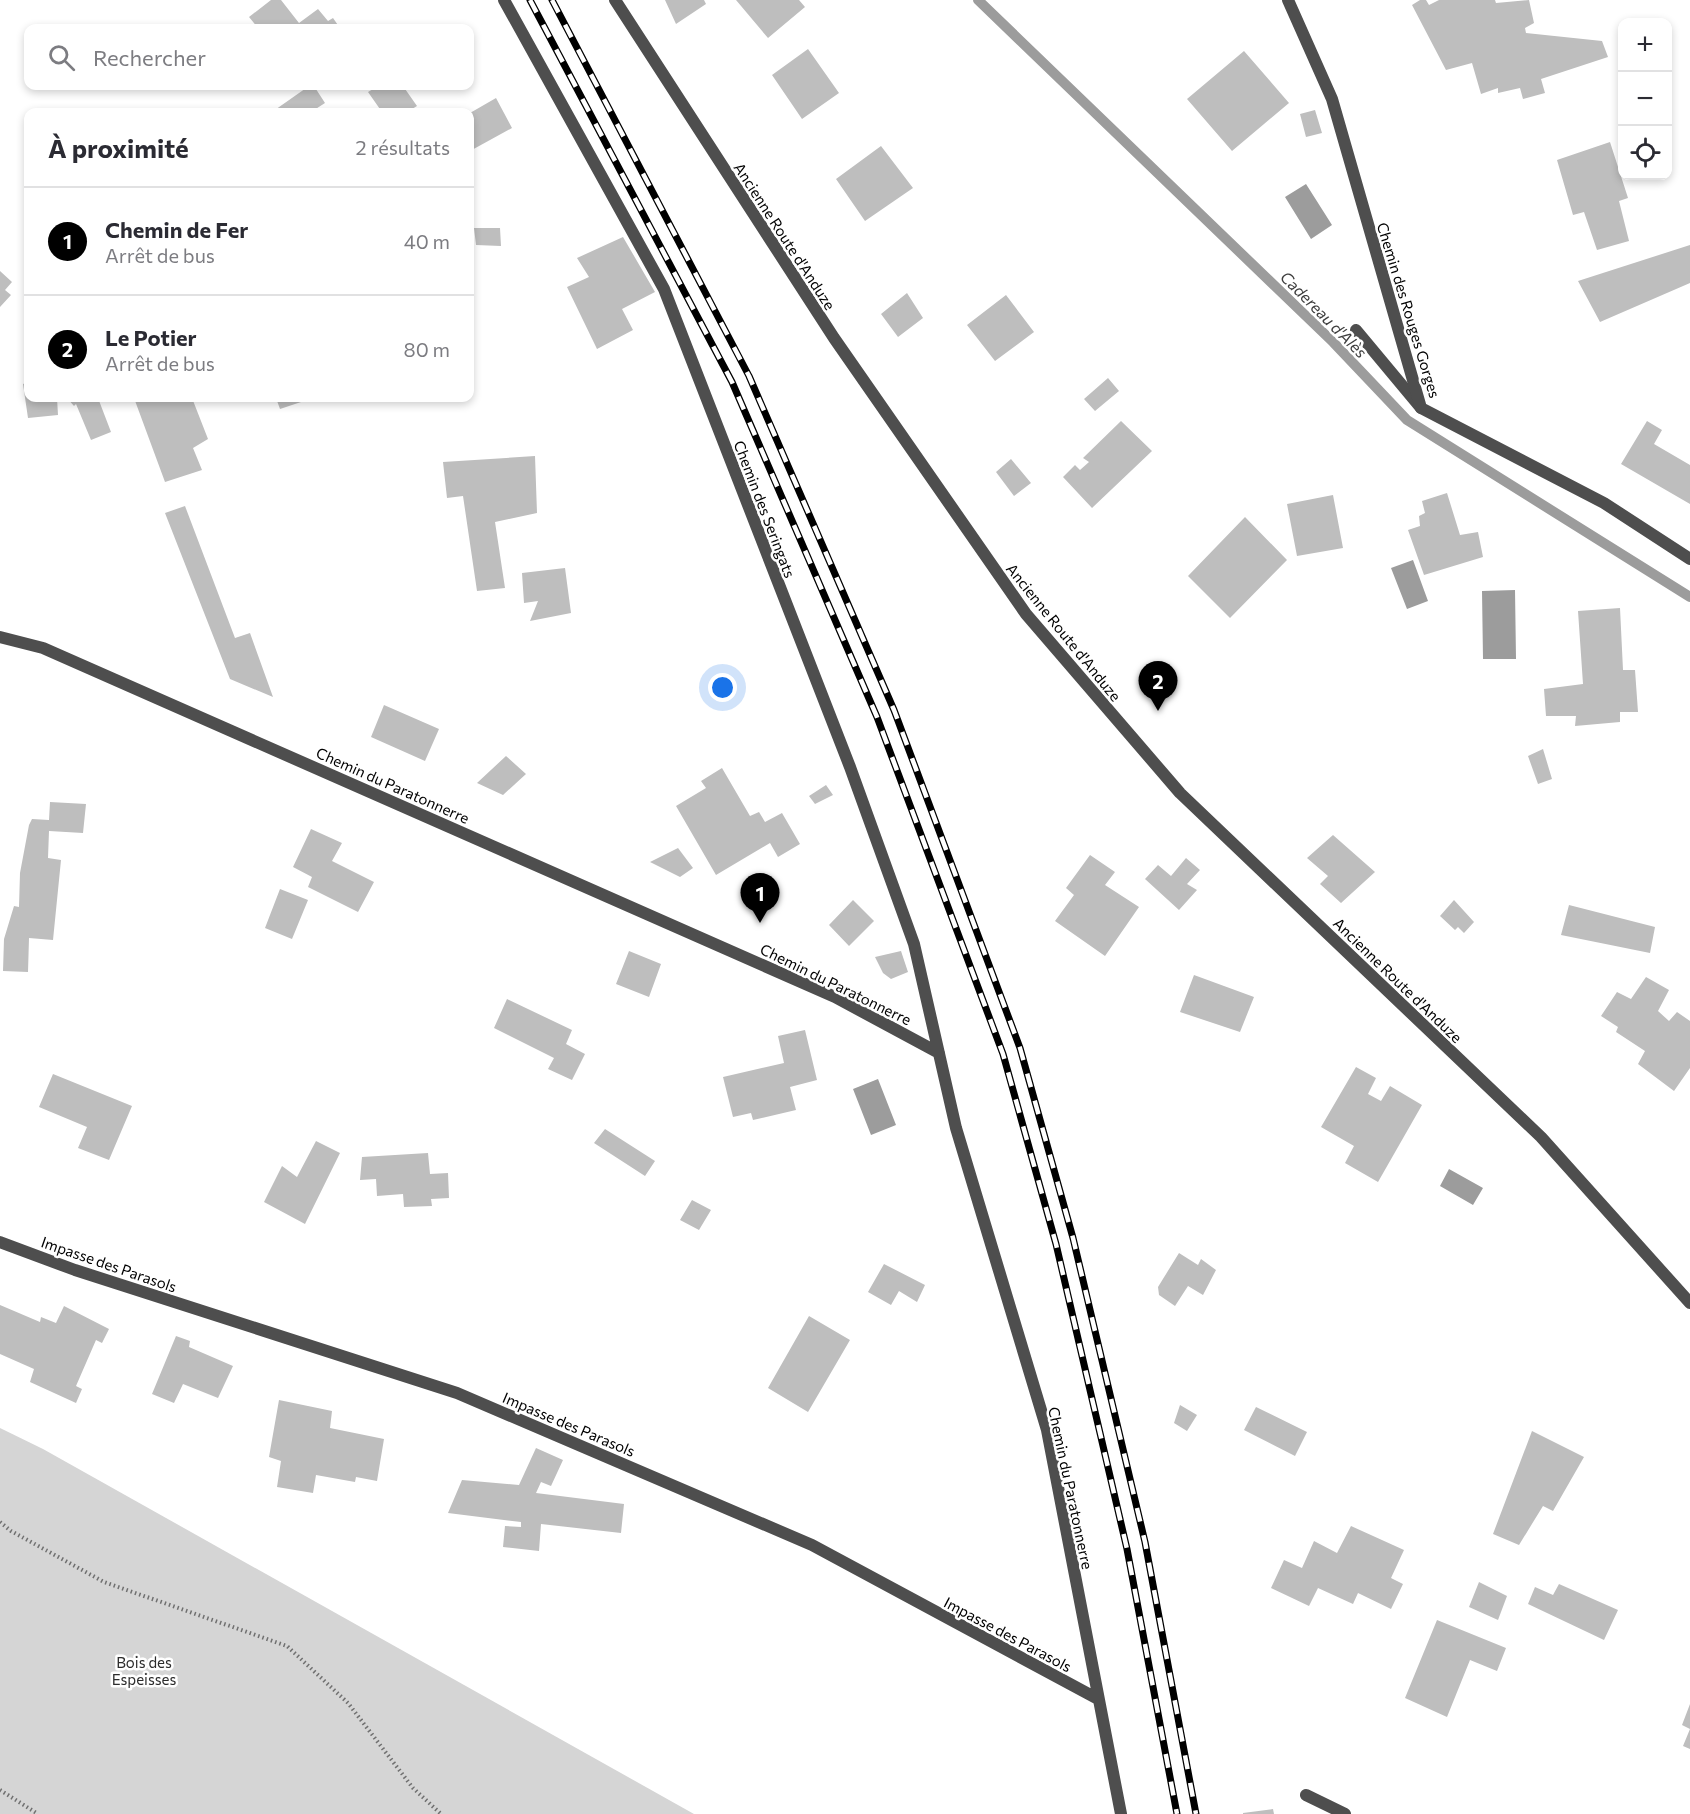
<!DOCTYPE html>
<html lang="fr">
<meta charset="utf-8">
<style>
body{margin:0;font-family:Commissioner,sans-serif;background:#f7f7f7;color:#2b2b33}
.controls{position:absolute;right:18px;top:18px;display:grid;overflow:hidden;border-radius:12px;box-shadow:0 3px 9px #0003}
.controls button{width:54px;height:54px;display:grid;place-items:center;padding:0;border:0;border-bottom:2px solid #e1e1e2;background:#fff;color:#2b2b33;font:30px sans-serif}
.you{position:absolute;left:723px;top:688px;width:21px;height:21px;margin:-15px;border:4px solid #fff;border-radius:50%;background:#1a73e8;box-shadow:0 0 0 9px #1a73e833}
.badge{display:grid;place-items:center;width:39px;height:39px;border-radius:50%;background:#000;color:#fff;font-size:20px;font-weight:700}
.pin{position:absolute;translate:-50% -50px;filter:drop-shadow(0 2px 3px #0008)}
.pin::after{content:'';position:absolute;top:32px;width:21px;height:18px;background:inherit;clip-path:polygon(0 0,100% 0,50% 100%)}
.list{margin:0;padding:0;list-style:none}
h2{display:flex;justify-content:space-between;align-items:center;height:78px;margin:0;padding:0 24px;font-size:26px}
h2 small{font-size:20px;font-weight:400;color:#7c7c81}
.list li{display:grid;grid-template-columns:39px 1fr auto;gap:18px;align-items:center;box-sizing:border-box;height:108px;padding:0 24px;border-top:2px solid #e1e1e2}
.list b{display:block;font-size:22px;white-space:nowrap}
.list p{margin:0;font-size:20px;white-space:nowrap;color:#7c7c81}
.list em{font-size:20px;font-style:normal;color:#7c7c81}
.icon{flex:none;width:33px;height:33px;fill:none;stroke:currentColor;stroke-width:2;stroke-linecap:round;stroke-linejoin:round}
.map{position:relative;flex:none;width:1690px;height:1814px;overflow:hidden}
.search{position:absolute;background:#fff;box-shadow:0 3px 9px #0003;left:24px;top:24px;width:450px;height:66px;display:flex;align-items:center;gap:15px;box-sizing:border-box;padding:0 21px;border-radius:12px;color:#7c7c81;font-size:22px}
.panel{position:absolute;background:#fff;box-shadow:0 3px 9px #0003;left:24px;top:108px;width:450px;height:294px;border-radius:12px}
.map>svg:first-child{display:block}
.green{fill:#d5d5d5}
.water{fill:#9c9c9c}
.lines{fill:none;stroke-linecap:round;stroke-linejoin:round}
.stream{stroke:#9c9c9c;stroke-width:10}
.building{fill:#bebebe}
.path{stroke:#707070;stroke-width:4;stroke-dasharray:1.5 3;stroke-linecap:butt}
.lane{stroke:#4e4e4e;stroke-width:12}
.street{stroke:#4e4e4e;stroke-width:12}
.rail-casing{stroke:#000;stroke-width:7}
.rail{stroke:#fff;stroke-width:4.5;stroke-dasharray:14;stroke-linecap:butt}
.labels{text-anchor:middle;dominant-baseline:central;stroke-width:5;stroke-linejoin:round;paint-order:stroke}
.street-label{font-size:15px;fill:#000;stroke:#fff}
.park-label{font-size:15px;fill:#2c2c2c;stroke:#fff}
.water-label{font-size:16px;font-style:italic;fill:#3d3d3d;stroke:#fff}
</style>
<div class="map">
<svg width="1690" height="1814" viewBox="0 0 1690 1814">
<rect width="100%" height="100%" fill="#fff"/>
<path class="green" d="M 0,1428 L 43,1449 L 694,1814 L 0,1814 Z"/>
<path class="water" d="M 1306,184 L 1332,225 L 1311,239 L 1285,197 Z
M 1413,560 L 1428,601 L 1407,609 L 1391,568 Z
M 1515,590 L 1516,659 L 1483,659 L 1482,591 Z
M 878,1079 L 896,1125 L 871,1135 L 853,1089 Z
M 1449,1169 L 1483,1188 L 1473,1205 L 1440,1186 Z"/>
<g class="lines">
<path class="stream" d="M 978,0 L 1333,342 L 1407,420 L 1690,597"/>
</g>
<path class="building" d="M 271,0 L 281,0 L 299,23 L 318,9 L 328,21 L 333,18 L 340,28 L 265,28 L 263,26 L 258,28 L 249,17 Z
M 665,0 L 704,0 L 706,4 L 676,24 Z
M 736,0 L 799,0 L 805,7 L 768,38 Z
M 1420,0 L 1426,0 L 1429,5 L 1439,0 L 1495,0 L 1496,3 L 1529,0 L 1534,23 L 1525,28 L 1526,33 L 1602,41 L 1608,57 L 1541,79 L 1545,93 L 1523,99 L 1520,88 L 1498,93 L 1498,88 L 1481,94 L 1472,63 L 1446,70 L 1412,5 Z
M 808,49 L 839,93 L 802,119 L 772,75 Z
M 1244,51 L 1289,103 L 1232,151 L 1187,99 Z
M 309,86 L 314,86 L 325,103 L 311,112 L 272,112 Z
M 378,86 L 403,86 L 417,106 L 407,112 L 382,112 L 368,92 Z
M 496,98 L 512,128 L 470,151 L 470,113 Z
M 1315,110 L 1322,133 L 1306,137 L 1300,114 Z
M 1610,142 L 1628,198 L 1619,201 L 1629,241 L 1597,250 L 1584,212 L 1573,215 L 1557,160 Z
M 881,146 L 913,188 L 865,221 L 836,179 Z
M 474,228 L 500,228 L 501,246 L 476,245 Z
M 623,237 L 655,292 L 622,309 L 633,330 L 597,349 L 567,287 L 589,277 L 577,258 Z
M 1690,245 L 1690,283 L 1600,322 L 1578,281 Z
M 0,271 L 12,282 L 5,290 L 11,295 L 0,307 Z
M 907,293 L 923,318 L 898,337 L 881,314 Z
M 1006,295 L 1034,332 L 995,361 L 967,325 Z
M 1108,378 L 1119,391 L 1095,411 L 1084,399 Z
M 28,382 L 28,398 L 57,398 L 58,415 L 28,418 L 23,384 Z
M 67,398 L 98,398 L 111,432 L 91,440 L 76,404 L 74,406 Z
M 134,398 L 192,398 L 208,439 L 193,448 L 202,470 L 165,482 Z
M 276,398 L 313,398 L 280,409 Z
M 1121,421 L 1152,451 L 1092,508 L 1063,477 L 1075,465 L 1080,470 L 1089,462 L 1083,458 Z
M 1647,421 L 1662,430 L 1654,444 L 1690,465 L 1690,504 L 1621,464 Z
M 535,456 L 537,513 L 495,522 L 505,588 L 477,591 L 463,496 L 447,498 L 443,462 Z
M 1011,459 L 1031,483 L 1014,496 L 996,472 Z
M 1447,493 L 1460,535 L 1478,532 L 1483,557 L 1424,575 L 1408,530 L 1420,526 L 1419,516 L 1425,513 L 1422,501 Z
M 1333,495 L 1343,548 L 1297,556 L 1287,504 Z
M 185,506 L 235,638 L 250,633 L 273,697 L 230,679 L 165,513 Z
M 1245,517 L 1287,560 L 1230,618 L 1188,576 Z
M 565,568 L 571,613 L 530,621 L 538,601 L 524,603 L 522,573 Z
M 1620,608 L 1623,670 L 1635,670 L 1638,712 L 1620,712 L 1620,722 L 1575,726 L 1576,716 L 1546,716 L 1544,689 L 1583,684 L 1578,611 Z
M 384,705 L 439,729 L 425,761 L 371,737 Z
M 1543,749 L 1552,779 L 1538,784 L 1528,756 Z
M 506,756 L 526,774 L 503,795 L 477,783 Z
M 722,768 L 750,816 L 759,812 L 765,822 L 782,813 L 800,844 L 778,857 L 770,843 L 716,875 L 676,806 L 706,788 L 701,781 Z
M 826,785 L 833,795 L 815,804 L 809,796 Z
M 50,802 L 86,804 L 83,833 L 49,831 L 48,858 L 61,860 L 53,940 L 29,938 L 28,972 L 3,971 L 4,939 L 14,906 L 19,907 L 20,873 L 29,825 L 32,819 L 49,820 Z
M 311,829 L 342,843 L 332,861 L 374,882 L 358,912 L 308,887 L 312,877 L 293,867 Z
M 1333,835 L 1375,872 L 1341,903 L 1320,884 L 1328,876 L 1307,858 Z
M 678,848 L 693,868 L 680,877 L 650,862 Z
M 1090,855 L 1115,872 L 1105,885 L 1139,907 L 1105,956 L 1055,921 L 1074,895 L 1066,888 Z
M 1186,858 L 1200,870 L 1187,884 L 1197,890 L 1179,910 L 1145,879 L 1158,865 L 1171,876 Z
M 280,889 L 308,900 L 292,939 L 265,928 Z
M 853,900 L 874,921 L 849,946 L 829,925 Z
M 1454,900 L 1474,922 L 1464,933 L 1458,927 L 1455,930 L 1440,916 Z
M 1569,905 L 1655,927 L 1650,953 L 1561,935 Z
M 629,951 L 661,964 L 649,997 L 616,984 Z
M 901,951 L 908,972 L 891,979 L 883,973 L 875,957 Z
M 1194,975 L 1254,997 L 1240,1032 L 1180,1012 Z
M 1646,977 L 1669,990 L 1658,1011 L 1669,1021 L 1677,1012 L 1690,1021 L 1690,1068 L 1674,1091 L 1638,1064 L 1645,1051 L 1616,1032 L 1618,1027 L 1601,1016 L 1617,992 L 1631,999 Z
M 507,999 L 572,1030 L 566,1044 L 585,1054 L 572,1080 L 548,1069 L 554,1058 L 494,1028 Z
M 805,1030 L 817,1080 L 790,1087 L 796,1110 L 753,1120 L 751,1113 L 733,1117 L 723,1077 L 784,1063 L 778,1036 Z
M 1356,1067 L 1376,1078 L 1368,1094 L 1381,1101 L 1390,1086 L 1422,1105 L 1378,1182 L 1345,1163 L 1354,1146 L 1321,1127 Z
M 53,1074 L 132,1106 L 109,1160 L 78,1148 L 87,1127 L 39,1107 Z
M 605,1129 L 655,1161 L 645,1176 L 594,1143 Z
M 316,1141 L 340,1153 L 305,1224 L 264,1202 L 282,1166 L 297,1177 Z
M 428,1153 L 430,1174 L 448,1173 L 449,1198 L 431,1199 L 432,1206 L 404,1207 L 403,1194 L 377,1196 L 376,1179 L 360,1180 L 362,1157 Z
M 692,1200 L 711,1210 L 699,1230 L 680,1220 Z
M 1179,1253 L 1198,1265 L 1201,1259 L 1216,1270 L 1203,1295 L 1188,1286 L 1175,1306 L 1159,1295 L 1158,1287 Z
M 884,1264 L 925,1285 L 917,1302 L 899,1291 L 891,1305 L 868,1292 Z
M 0,1305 L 40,1322 L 41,1317 L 56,1323 L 64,1306 L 109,1329 L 102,1343 L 96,1340 L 76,1386 L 82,1389 L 76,1403 L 30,1382 L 34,1369 L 0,1354 Z
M 809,1316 L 850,1340 L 808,1412 L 768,1388 Z
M 176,1336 L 190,1341 L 189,1347 L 233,1366 L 218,1398 L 183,1384 L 174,1403 L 152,1394 Z
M 279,1400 L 332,1411 L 330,1428 L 384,1439 L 377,1481 L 356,1477 L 355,1482 L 316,1475 L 313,1493 L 277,1487 L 281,1461 L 269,1457 Z
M 1180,1405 L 1197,1415 L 1187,1431 L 1174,1423 Z
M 1256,1407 L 1307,1432 L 1295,1456 L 1244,1430 Z
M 1532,1431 L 1584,1457 L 1553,1511 L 1543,1506 L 1519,1545 L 1493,1534 Z
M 536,1448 L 563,1460 L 551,1486 L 541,1482 L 536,1493 L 624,1504 L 621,1533 L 541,1524 L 539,1551 L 503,1547 L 505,1526 L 521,1527 L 521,1522 L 448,1513 L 462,1480 L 519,1485 Z
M 1351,1526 L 1404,1550 L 1391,1578 L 1403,1584 L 1391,1609 L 1358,1593 L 1353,1604 L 1318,1588 L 1309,1606 L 1271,1588 L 1284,1560 L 1302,1568 L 1314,1541 L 1337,1553 Z
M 1479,1582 L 1507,1596 L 1498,1620 L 1469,1607 Z
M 1559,1584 L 1618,1610 L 1604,1640 L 1528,1604 L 1535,1587 L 1553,1595 Z
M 1437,1620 L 1506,1648 L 1497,1671 L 1470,1660 L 1447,1717 L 1405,1698 Z
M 1690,1704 L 1690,1749 L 1683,1746 L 1690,1729 L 1682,1725 Z
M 1273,1809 L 1274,1814 L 1243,1814 L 1243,1813 Z"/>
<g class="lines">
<path class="path" d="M 0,1522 L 11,1531 L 104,1582 L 287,1646 L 348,1703 L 413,1788 L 441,1814
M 0,1790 L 38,1814"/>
<path class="lane" d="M 1356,330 L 1421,408"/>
<path class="street" d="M 504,0 L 664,289 L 850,767 L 914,944 L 956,1128 L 1047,1430 L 1121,1814
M 615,0 L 834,338 L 1026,614 L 1180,793 L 1541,1137 L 1690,1303
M 1288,0 L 1332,99 L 1421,408 L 1604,503 L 1690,559
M 0,637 L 43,648 L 835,997 L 939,1053
M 0,1242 L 75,1270 L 457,1393 L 812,1545 L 1098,1699
M 1306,1795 L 1345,1814"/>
<defs>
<path id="rail" d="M 530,0 L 732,382 L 877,717 L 1003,1054 L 1056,1244 L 1127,1549 L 1177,1814
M 552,0 L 749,376 L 894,710 L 1020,1048 L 1073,1238 L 1145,1542 L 1196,1814"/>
</defs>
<use href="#rail" class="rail-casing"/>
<use href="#rail" class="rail"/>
</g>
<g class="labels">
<g class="street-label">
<text transform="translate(785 236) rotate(57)">Ancienne Route d'Anduze</text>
<text transform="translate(1409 310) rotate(73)">Chemin des Rouges Gorges</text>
<text transform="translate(765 509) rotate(69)">Chemin des Seringats</text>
<text transform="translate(1064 632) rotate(51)">Ancienne Route d'Anduze</text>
<text transform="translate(393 785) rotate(24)">Chemin du Paratonnerre</text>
<text transform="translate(1398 980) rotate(44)">Ancienne Route d'Anduze</text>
<text transform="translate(836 984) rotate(26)">Chemin du Paratonnerre</text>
<text transform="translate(109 1264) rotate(19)">Impasse des Parasols</text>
<text transform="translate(569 1424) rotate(23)">Impasse des Parasols</text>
<text transform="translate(1071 1488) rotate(78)">Chemin du Paratonnerre</text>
<text transform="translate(1008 1634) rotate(28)">Impasse des Parasols</text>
</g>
<g class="park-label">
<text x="144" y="1662">Bois des<tspan x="144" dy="17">Espeisses</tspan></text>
</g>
<g class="water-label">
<text transform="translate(1324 314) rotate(45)">Cadereau d'Alès</text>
</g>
</g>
</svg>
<div class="controls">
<button>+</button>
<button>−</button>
<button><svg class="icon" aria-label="locate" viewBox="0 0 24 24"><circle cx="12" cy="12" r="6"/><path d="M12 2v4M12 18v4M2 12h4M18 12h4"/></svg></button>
</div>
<div class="you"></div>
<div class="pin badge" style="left:760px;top:923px">1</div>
<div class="pin badge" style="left:1158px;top:711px">2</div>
<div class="search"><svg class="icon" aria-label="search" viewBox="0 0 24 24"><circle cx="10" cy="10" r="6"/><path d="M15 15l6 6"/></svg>Rechercher</div>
<section class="panel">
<h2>À proximité<small>2 résultats</small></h2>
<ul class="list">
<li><span class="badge">1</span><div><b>Chemin de Fer</b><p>Arrêt de bus</p></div><em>40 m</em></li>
<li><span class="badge">2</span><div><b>Le Potier</b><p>Arrêt de bus</p></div><em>80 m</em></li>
</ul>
</section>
</div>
